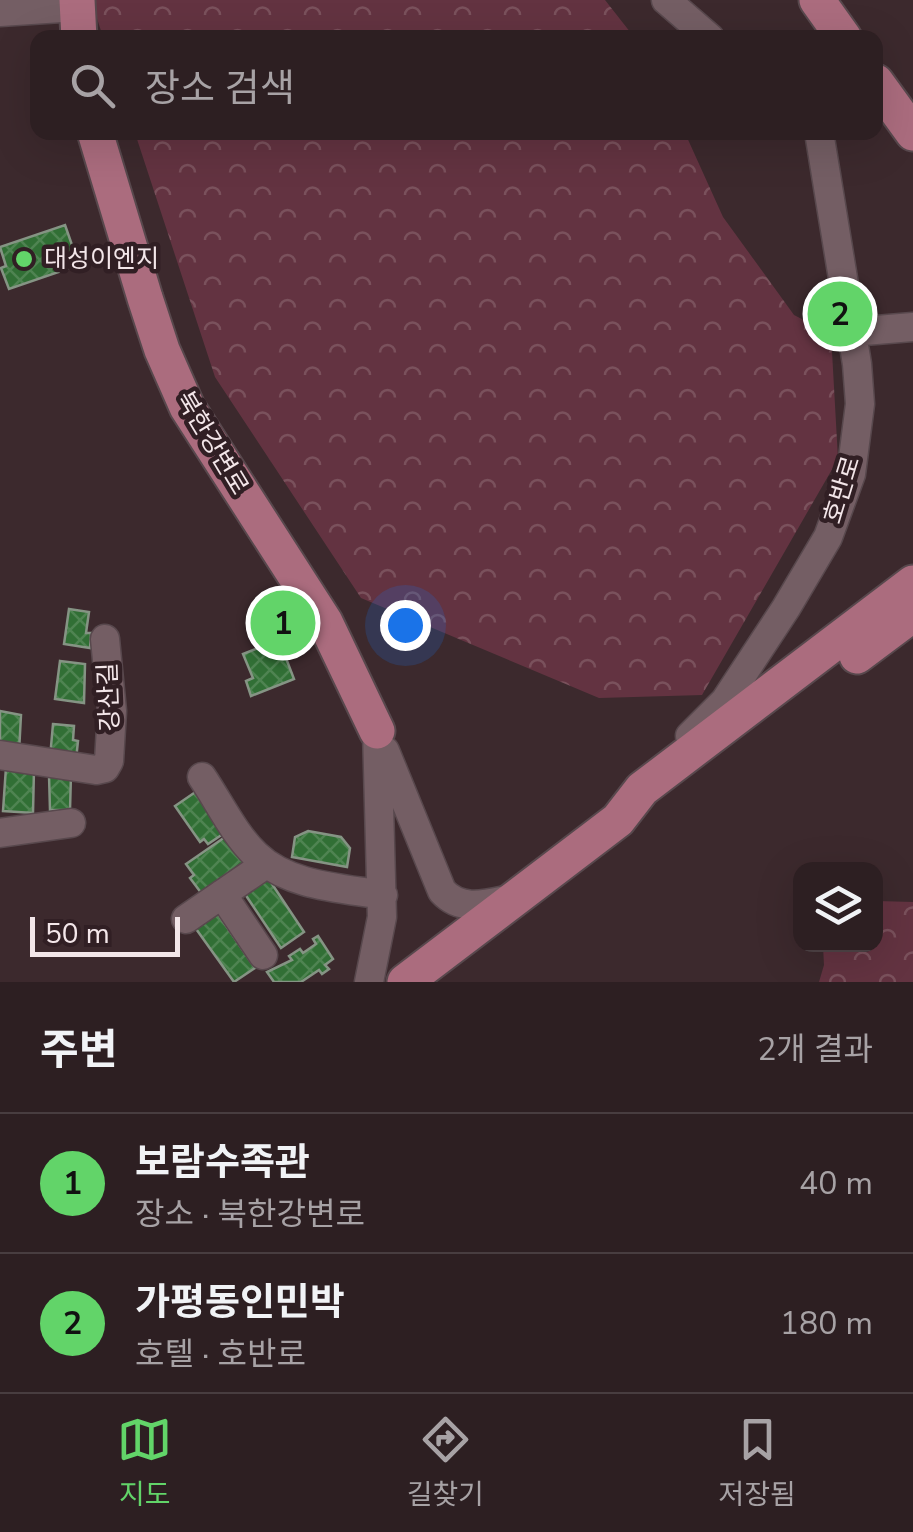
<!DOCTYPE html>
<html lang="ko">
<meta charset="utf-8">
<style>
body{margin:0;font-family:"Nunito Sans","Noto Sans KR",sans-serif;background:#392c2f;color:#f1f3f6}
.controls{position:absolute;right:30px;bottom:30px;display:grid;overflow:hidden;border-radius:20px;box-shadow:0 10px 40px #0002}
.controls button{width:90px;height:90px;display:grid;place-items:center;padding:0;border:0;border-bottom:2px solid #483d40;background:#2d1f22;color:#f1f3f6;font:50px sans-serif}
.scale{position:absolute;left:30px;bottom:25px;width:150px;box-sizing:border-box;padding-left:10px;border:5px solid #f3e6e9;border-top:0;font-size:28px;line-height:35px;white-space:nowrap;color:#f3e6e9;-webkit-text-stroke:8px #311f24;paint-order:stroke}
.you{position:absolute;left:405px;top:625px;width:35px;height:35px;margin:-25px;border:8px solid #fff;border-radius:50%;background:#1a73e8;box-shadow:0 0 0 15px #1a73e833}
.badge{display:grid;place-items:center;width:65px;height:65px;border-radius:50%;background:#62d469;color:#111;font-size:32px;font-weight:700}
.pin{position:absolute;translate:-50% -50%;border:5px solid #fff;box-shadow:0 2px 10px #0006}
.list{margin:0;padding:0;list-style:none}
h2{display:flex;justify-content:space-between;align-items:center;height:130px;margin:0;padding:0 40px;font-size:42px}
h2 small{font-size:32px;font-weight:400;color:#a7a2a5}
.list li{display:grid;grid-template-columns:65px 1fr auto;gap:30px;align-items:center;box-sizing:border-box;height:140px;padding:0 40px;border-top:2px solid #483d40}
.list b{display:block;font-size:38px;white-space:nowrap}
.list p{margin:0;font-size:32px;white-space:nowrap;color:#a7a2a5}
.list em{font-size:32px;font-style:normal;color:#a7a2a5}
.icon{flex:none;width:55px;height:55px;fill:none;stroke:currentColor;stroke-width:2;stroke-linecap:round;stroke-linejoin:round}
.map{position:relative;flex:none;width:913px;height:982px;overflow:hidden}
.search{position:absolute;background:#2d1f22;box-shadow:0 10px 40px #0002;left:30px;right:30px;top:30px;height:110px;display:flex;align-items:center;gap:25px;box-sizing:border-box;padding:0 35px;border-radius:20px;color:#a7a2a5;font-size:38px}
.sheet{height:410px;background:#2d1f22}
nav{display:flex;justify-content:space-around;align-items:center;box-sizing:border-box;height:140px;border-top:2px solid #483d40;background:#2d1f22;font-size:28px;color:#a7a2a5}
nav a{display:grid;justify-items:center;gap:5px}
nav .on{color:#62d469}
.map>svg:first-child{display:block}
.forest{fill:url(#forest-crowns)}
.building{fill:url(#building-cross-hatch);stroke:#859484;stroke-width:2.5}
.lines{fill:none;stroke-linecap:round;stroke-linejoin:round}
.minor-casing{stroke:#58484d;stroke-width:31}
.major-casing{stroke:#58484d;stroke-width:39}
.minor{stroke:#745e64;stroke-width:28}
.major{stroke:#ab6c7e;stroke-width:35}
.poi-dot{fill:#62d469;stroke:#311f24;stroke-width:4}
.labels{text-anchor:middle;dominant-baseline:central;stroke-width:9;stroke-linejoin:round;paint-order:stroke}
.poi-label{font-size:25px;fill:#f3e6e9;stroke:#311f24;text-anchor:start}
.street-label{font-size:25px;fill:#f3e6e9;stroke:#311f24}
</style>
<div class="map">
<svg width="913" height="982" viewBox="0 0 913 982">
<defs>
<pattern id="forest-crowns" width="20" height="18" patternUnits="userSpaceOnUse" patternTransform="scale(2.5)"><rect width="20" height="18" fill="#633341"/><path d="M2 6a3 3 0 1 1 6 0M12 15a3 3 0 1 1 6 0" fill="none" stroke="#7a515c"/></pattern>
<pattern id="building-cross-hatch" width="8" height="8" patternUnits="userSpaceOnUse" patternTransform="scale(2.5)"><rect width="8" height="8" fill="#316f35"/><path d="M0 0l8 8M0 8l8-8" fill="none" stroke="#4f8452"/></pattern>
</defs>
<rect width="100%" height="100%" fill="#3c292d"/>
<path class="forest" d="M 94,0 L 605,0 L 634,37 L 103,37 L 93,6 Z
M 135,133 L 685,133 L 723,217 L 794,315 L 831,334 L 838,459 L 702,695 L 599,698 L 361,598 L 215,377 Z
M 876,901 L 913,902 L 913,982 L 819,982 L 824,965 L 823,945 L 876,944 Z"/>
<path class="building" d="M 65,225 L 79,265 L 9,289 L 1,268 L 6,266 L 0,247 Z
M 281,600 L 300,634 L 298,641 L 264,629 L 273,605 Z
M 69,609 L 89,612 L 86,633 L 91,633 L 90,648 L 64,644 Z
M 279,640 L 294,679 L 251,696 L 246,681 L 253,678 L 243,654 Z
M 60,661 L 85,664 L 84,703 L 55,699 Z
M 0,711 L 21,715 L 19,752 L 0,749 Z
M 53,724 L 74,726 L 73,740 L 78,741 L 76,760 L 50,758 Z
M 6,767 L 34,769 L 33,813 L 3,811 Z
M 71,774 L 70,810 L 50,810 L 49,775 Z
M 197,791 L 226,832 L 208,844 L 204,839 L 200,842 L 175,806 Z
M 308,831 L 341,837 L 350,848 L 347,867 L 292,857 L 295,837 Z
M 228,835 L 247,863 L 202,894 L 190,878 L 194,875 L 186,864 Z
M 266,875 L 304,932 L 281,948 L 243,891 Z
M 216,911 L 255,968 L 234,982 L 194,926 Z
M 318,936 L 333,959 L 325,965 L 329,969 L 322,974 L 319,970 L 301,982 L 274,982 L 267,972 L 292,960 L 289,956 L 300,949 L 303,953 L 316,944 L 313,939 Z"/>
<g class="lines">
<defs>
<path id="minor" d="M 666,0 L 710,38
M 0,12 L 77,7
M 852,332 L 913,327
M 690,736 L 725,701 L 786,608 L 828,537 L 851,474 L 860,404 L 857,364 L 819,132
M 385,751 L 442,891 C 461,912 486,904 511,899
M 0,755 L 96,770 L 105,768 L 109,761 L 112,711 L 105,639
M 202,777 C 219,802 234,834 256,855 C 288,886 341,888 383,895
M 0,833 L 71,823
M 222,894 L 263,955
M 186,919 L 266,864
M 369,982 L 382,917 L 377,731"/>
<path id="major" d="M 77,0 L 79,38
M 817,0 L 844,38
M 876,82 L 913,133
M 95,132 L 145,298 L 162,350 L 187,407 L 325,622 L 377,731
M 857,656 L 913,614
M 405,982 L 618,820 L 642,789 L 913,583"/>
</defs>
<use href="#minor" class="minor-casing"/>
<use href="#major" class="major-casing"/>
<use href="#minor" class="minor"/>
<use href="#major" class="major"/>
</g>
<circle class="poi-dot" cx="24" cy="259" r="10"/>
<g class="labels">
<g class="poi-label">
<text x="44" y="259">대성이엔지</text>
</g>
<g class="street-label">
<text transform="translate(212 443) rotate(59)">북한강변로</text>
<text transform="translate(842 490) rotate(-73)">호반로</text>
<text transform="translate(109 697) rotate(-92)">강산길</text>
</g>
</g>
</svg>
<div class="controls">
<button><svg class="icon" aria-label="layers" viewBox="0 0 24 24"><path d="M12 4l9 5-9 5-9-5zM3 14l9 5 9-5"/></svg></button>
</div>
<div class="scale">50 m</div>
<div class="you"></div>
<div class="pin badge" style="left:283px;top:623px">1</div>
<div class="pin badge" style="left:840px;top:314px">2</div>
<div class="search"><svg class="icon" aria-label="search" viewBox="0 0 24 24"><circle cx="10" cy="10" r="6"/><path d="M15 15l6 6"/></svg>장소 검색</div>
</div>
<section class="sheet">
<h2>주변<small>2개 결과</small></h2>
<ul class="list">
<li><span class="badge">1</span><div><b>보람수족관</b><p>장소 · 북한강변로</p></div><em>40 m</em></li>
<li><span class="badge">2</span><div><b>가평동인민박</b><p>호텔 · 호반로</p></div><em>180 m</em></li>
</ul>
</section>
<nav>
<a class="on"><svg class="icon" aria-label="map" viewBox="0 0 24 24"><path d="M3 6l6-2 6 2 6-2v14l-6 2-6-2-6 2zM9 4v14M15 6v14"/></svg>지도</a>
<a><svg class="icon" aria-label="directions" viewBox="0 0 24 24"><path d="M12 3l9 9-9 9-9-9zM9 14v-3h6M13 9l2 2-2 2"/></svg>길찾기</a>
<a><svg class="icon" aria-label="saved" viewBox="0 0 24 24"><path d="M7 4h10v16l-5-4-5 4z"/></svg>저장됨</a>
</nav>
